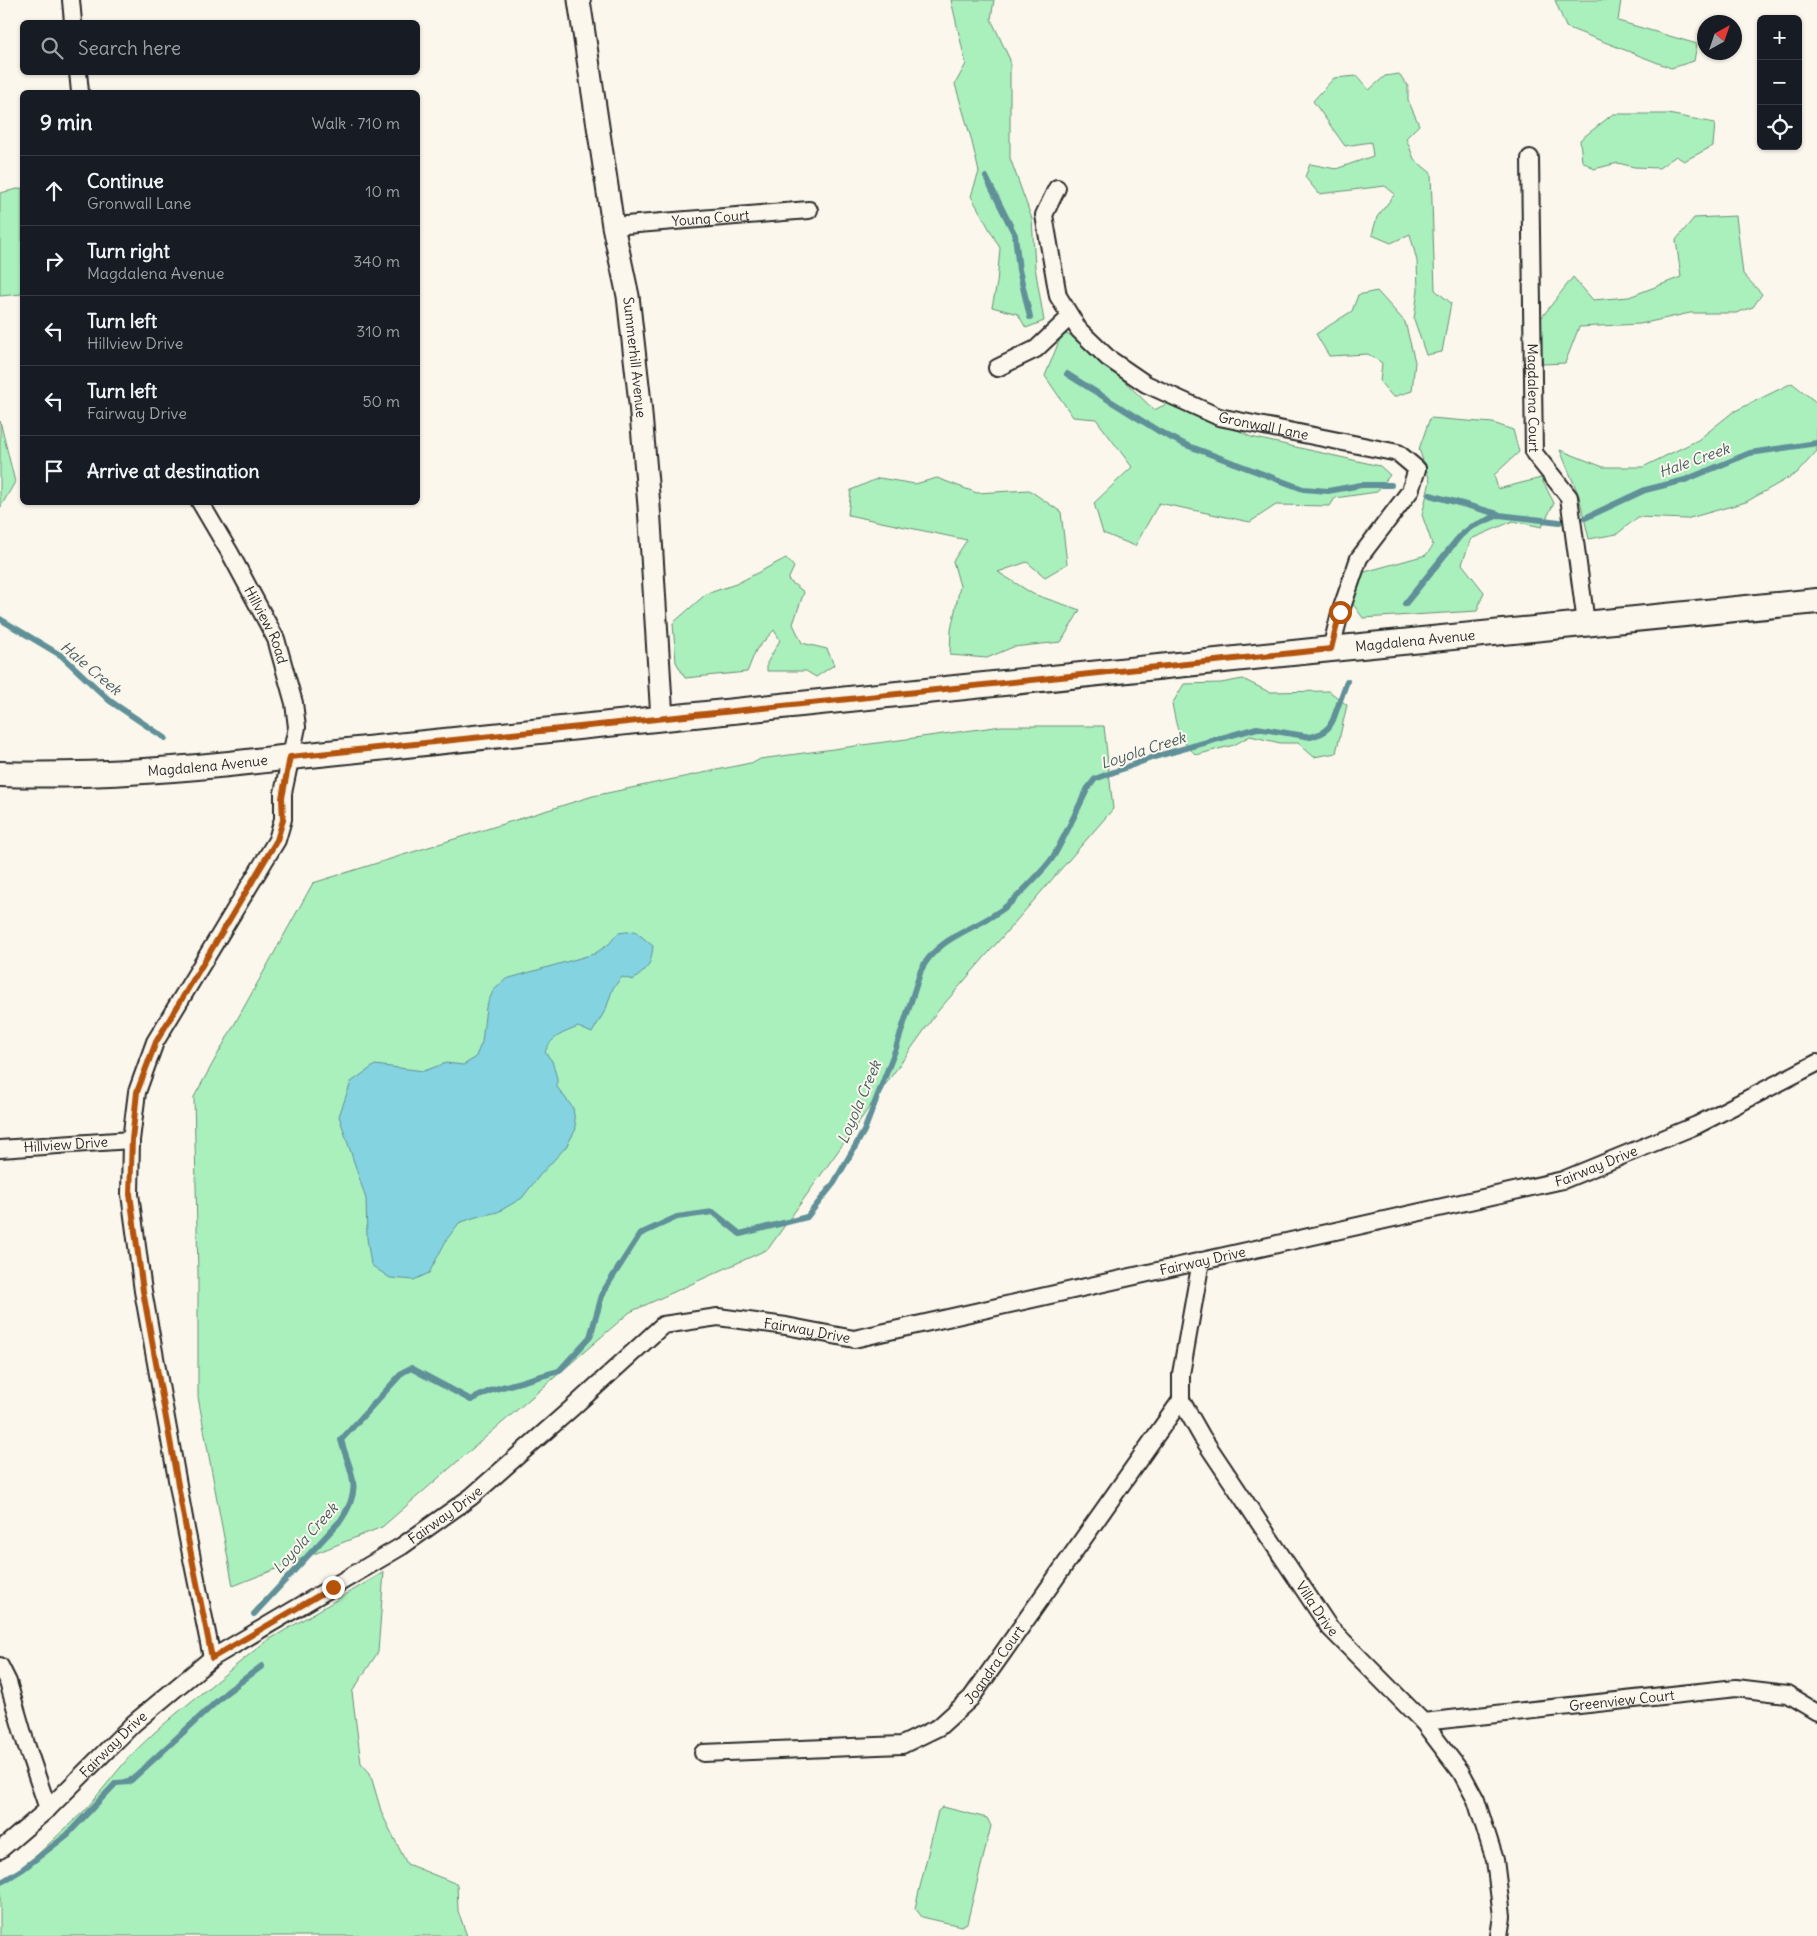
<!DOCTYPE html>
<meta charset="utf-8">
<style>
body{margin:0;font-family:Delius,sans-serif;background:#242831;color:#f1f3f6}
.controls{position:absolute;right:15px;top:15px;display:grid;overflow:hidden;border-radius:8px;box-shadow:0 1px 4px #0004}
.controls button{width:45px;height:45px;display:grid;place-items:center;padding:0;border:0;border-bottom:1px solid #363941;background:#171b24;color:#f1f3f6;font:25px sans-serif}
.compass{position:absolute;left:1697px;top:15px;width:45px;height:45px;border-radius:50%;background:#171b24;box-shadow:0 1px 4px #0004;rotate:40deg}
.stop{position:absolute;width:15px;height:15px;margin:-11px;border:4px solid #b45309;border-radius:50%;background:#fff}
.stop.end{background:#b45309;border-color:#fff;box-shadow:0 1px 5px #0008}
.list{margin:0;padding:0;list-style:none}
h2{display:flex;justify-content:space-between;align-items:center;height:65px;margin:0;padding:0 20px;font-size:21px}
h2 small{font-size:16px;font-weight:400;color:#9ea1a6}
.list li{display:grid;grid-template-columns:32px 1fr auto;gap:15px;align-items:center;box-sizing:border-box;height:70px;padding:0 20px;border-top:1px solid #363941}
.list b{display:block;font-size:19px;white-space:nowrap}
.list p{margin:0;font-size:16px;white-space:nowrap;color:#9ea1a6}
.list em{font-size:16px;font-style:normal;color:#9ea1a6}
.icon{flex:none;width:28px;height:28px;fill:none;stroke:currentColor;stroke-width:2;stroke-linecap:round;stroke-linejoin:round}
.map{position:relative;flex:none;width:1817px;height:1936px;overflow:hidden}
.search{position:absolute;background:#171b24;box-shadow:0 1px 4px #0004;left:20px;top:20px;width:400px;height:55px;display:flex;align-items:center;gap:12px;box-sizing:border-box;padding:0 18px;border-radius:8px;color:#9ea1a6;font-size:19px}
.panel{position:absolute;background:#171b24;box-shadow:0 1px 4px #0004;left:20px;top:90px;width:400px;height:415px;border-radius:8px}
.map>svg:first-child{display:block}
.green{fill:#aaf0bd;stroke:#6a8e74}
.water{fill:#84d3e0;stroke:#609098}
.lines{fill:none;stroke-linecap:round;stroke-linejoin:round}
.stream{stroke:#609098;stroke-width:6}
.minor-casing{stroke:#2b2b2b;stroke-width:20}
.tertiary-casing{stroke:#2b2b2b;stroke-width:25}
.secondary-casing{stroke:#2b2b2b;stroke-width:28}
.minor{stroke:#fbf7ec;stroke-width:16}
.tertiary{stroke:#fbf7ec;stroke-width:21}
.secondary{stroke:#fbf7ec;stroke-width:24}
.route{stroke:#b45309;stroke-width:6}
.labels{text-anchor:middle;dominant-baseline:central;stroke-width:4;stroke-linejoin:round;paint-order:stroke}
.street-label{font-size:14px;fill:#2b2b2b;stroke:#fbf7ec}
.water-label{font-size:15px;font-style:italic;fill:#465d61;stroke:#fbf7ec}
</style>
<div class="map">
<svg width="1817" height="1936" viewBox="0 0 1817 1936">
<rect width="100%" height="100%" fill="#fbf7ec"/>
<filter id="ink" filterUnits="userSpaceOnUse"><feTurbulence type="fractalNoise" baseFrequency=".02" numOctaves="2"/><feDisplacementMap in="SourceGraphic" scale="10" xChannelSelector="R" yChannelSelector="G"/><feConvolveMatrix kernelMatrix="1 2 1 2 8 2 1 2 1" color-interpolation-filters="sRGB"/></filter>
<g filter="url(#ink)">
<path class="green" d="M 951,0 L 994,0 L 991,19 L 1010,60 L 1010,158 L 1032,219 L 1035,267 L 1044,321 L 1026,328 L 1018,314 L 992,307 L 997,283 L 1000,248 L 971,196 L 979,172 L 971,138 L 955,84 L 966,64 Z
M 1555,0 L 1621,0 L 1618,21 L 1697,44 L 1694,61 L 1671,68 L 1566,27 Z
M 1399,74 L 1408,86 L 1408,100 L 1419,125 L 1406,138 L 1414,159 L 1431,173 L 1435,290 L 1451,303 L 1442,352 L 1426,355 L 1414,319 L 1418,290 L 1417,261 L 1410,234 L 1391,243 L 1372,235 L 1377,217 L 1395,194 L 1385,186 L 1319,194 L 1305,177 L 1310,164 L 1336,169 L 1373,156 L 1371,142 L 1345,146 L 1313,101 L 1334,78 L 1357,76 L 1369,90 L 1385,76 Z
M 1613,114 L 1668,114 L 1715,123 L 1713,146 L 1684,161 L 1676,156 L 1659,168 L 1634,167 L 1618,163 L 1594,169 L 1582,161 L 1580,140 Z
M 22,188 L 22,294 L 0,296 L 0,193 Z
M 1736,216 L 1743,274 L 1762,294 L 1753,307 L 1736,313 L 1690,313 L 1640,324 L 1579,327 L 1565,363 L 1543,364 L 1535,326 L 1573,277 L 1593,300 L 1629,297 L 1681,277 L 1676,240 L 1694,218 Z
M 1377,291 L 1405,322 L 1415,362 L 1412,391 L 1393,397 L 1380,382 L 1382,363 L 1368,354 L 1329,356 L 1316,334 L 1352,311 L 1358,295 Z
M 1062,334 L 1098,339 L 1118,375 L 1154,410 L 1177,399 L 1251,437 L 1380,466 L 1390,475 L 1377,492 L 1335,498 L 1330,506 L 1276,505 L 1250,522 L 1159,503 L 1135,546 L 1103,533 L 1094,503 L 1132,467 L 1096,419 L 1073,417 L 1045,376 Z
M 1792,383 L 1817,403 L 1817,451 L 1797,473 L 1746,502 L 1686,519 L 1638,517 L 1617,534 L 1589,539 L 1579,496 L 1560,450 L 1603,467 L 1643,467 L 1698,440 L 1733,412 Z
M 1430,418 L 1493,423 L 1513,430 L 1519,452 L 1494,475 L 1498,489 L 1541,478 L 1554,503 L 1542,527 L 1513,521 L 1471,539 L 1462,564 L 1484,592 L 1477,611 L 1363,618 L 1350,600 L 1361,573 L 1426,555 L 1433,546 L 1422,515 L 1430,481 L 1419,449 Z
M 0,421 L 15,482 L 0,508 Z
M 879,478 L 915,484 L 937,478 L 977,493 L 1029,490 L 1061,512 L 1067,564 L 1045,577 L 1027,562 L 998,572 L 1033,594 L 1080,610 L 1061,642 L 1013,647 L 987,658 L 950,655 L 951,630 L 960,586 L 953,561 L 967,540 L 848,515 L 851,490 Z
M 786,558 L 794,567 L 788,580 L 804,592 L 793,624 L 802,643 L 827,649 L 834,665 L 816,677 L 806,671 L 767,671 L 767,663 L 780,640 L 774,630 L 756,650 L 747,672 L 685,678 L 676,662 L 673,623 L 706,594 L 736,584 Z
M 1243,679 L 1269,692 L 1329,691 L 1347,705 L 1336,753 L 1314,757 L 1298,743 L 1280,743 L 1250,736 L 1234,745 L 1196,755 C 1177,737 1177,728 1172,704 L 1184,684 L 1221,683 Z
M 1002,726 L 1104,726 L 1113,809 L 938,1011 L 768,1249 L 630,1312 L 382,1527 L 233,1586 L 198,1397 L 198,1273 L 194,1097 L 313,883 L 593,796 L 755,762 L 760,759 Z
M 384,1572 L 378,1652 L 352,1692 L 361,1763 L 370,1773 L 382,1814 L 407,1864 L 457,1884 L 458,1911 L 467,1936 L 0,1936 L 0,1883 L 36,1856 L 86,1809 L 130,1756 L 155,1732 L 177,1713 L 265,1642 Z
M 943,1807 L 987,1818 L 991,1826 L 967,1923 L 961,1926 L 922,1917 L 915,1908 L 938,1811 Z"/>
<path class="water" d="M 635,931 L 653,946 C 651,965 648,969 633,980 L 622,977 L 613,988 L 606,1009 L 592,1033 L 578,1027 C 564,1033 551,1036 545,1052 L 552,1061 L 557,1078 L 557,1087 L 573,1108 L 576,1129 L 566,1147 L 540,1175 L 522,1198 L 498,1212 L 476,1217 L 459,1223 L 447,1239 L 429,1273 L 414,1280 L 390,1278 L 371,1265 L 367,1238 L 366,1199 L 339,1116 L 351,1082 L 375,1065 L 424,1071 L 446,1063 L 463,1065 L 475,1058 L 482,1042 L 486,1007 L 493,991 L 506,979 L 594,954 L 609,944 L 618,933 Z"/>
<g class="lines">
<path class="stream" d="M 986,177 L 1015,235 L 1019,270 L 1030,317
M 1067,374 L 1160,432 L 1186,445 L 1303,489 L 1328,491 L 1361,485 L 1391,485
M 1430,495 L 1498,514
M 1585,518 L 1645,490 L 1685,480 L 1750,453 L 1817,443
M 1405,604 L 1460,536 L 1471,527 L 1499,515 L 1560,522
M 0,619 L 62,656 L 110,701 L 165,738
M 254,1614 L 341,1520 C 364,1486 350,1473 341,1440 L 403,1372 L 411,1368 L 471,1400 L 492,1390 L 559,1371 L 590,1337 L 603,1292 L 640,1234 L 677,1217 L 713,1212 L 740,1234 L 807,1217 L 834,1183 L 864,1131 L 896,1048 L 921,970 C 939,934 981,929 1009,904 C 1019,895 1046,868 1053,857 C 1066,835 1076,811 1088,788 L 1095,779 L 1154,757 L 1257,728 L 1311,737 L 1322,733 L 1329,727 L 1333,720 L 1347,681
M 0,1883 L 23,1869 L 67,1835 L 116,1783 L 129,1782 L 227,1692 L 262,1666"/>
<defs>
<g id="minor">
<path d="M 71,0 L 73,22"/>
<path d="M 78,72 L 80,92"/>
<path id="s1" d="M 1530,158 L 1534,453 L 1569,497 L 1586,623"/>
<path id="s2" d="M 1057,188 L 1044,215 L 1058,296 L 1079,330 L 1108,358 L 1146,384 L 1219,417 L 1398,453 L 1417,469 L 1410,491 L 1359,558 L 1340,613 L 1331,649"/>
<path id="s3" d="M 613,226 L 809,210"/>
<path d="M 997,368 L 1036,349 L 1070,317"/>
<path id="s4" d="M 200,502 L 230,553 L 276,639 L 294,703 L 297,727 L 283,793 L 283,819 L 277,840 L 155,1042 L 137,1092 L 131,1140 L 130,1194 L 143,1291 L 186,1529 L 212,1658"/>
<path id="s5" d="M 0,1149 L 131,1140"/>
<path id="s6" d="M 1201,1261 L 1181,1374 L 1181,1400 L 1202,1437 L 1329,1627 L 1423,1722 L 1461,1772 L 1476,1800 L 1495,1860 L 1502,1916 L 1499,1936"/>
<path d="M 0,1666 L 8,1682 L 26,1744 L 48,1809"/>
<path id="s7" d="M 1423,1722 L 1736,1688 L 1787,1694 L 1817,1712"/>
<path id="s8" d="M 703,1753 L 902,1745 L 939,1727 L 971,1698 L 1181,1400"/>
<path id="s9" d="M 0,1850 L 48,1809 L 134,1723 L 212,1658 L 402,1546 L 471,1497 L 572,1408 L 663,1325 L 718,1317 L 786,1326 L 854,1339 L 1563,1180 L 1697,1125 L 1817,1063"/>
</g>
<g id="tertiary">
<path id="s10" d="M 579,0 L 613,226 L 628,296 L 640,403 L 649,506 L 662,719"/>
</g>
<g id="secondary">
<path id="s11" d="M 0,774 C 97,777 194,769 290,757 L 1331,649 L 1817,601"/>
</g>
</defs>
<use href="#minor" class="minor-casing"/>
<use href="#tertiary" class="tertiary-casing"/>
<use href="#secondary" class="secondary-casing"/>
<use href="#minor" class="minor"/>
<use href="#tertiary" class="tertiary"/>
<use href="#secondary" class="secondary"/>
</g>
</g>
<g class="lines" filter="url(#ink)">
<path class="route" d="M 333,1587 L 212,1658 L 186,1529 L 143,1291 L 130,1194 L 132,1140 L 137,1092 L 156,1042 L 277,840 L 283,820 L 282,798 L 290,757 L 1331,649 L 1340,612"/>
</g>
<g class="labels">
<g class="street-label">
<text stroke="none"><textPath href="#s3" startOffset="98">Young Court</textPath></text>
<text stroke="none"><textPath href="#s10" startOffset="362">Summerhill Avenue</textPath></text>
<text stroke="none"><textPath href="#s1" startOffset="240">Magdalena Court</textPath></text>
<text stroke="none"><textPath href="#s2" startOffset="364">Gronwall Lane</textPath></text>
<text stroke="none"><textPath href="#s4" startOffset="140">Hillview Road</textPath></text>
<text stroke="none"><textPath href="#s11" startOffset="1422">Magdalena Avenue</textPath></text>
<text stroke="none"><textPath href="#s11" startOffset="208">Magdalena Avenue</textPath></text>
<text stroke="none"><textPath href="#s5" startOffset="66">Hillview Drive</textPath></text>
<text stroke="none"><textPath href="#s9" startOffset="1805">Fairway Drive</textPath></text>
<text stroke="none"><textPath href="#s9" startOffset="1400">Fairway Drive</textPath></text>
<text stroke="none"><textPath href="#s9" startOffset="995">Fairway Drive</textPath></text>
<text stroke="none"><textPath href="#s9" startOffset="560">Fairway Drive</textPath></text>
<text stroke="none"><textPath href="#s6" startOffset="390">Villa Drive</textPath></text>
<text stroke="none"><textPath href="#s8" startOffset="324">Joandra Court</textPath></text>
<text stroke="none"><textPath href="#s7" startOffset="200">Greenview Court</textPath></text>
<text stroke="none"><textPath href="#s9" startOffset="155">Fairway Drive</textPath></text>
</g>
<g class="water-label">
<text transform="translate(1694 460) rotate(-20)">Hale Creek</text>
<text transform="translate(91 668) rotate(40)">Hale Creek</text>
<text transform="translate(1143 750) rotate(-18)">Loyola Creek</text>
<text transform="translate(859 1102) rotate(-67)">Loyola Creek</text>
<text transform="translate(305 1538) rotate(-48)">Loyola Creek</text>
</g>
</g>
</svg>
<div class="controls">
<button>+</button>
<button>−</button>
<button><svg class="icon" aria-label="locate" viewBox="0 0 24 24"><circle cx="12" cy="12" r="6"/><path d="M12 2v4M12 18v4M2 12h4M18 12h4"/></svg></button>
</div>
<svg class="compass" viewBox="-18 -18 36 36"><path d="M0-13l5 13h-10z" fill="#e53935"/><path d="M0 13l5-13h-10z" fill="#9ea1a6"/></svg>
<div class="stop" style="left:1340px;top:612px"></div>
<div class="stop end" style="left:333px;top:1587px"></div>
<div class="search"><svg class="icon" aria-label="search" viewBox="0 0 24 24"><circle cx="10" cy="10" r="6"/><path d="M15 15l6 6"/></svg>Search here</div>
<section class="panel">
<h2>9 min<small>Walk · 710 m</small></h2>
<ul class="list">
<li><svg class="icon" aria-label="ahead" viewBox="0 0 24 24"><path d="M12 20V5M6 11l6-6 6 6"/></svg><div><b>Continue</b><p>Gronwall Lane</p></div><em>10 m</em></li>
<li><svg class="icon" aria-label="right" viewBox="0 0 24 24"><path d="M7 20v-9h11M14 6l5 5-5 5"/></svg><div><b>Turn right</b><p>Magdalena Avenue</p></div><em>340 m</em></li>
<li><svg class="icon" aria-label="left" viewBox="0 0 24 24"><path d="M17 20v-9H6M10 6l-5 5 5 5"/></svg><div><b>Turn left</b><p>Hillview Drive</p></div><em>310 m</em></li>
<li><svg class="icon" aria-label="left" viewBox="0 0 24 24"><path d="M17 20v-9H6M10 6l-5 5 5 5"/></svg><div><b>Turn left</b><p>Fairway Drive</p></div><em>50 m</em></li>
<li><svg class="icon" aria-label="arrive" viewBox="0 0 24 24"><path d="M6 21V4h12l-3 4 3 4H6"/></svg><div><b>Arrive at destination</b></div></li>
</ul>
</section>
</div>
